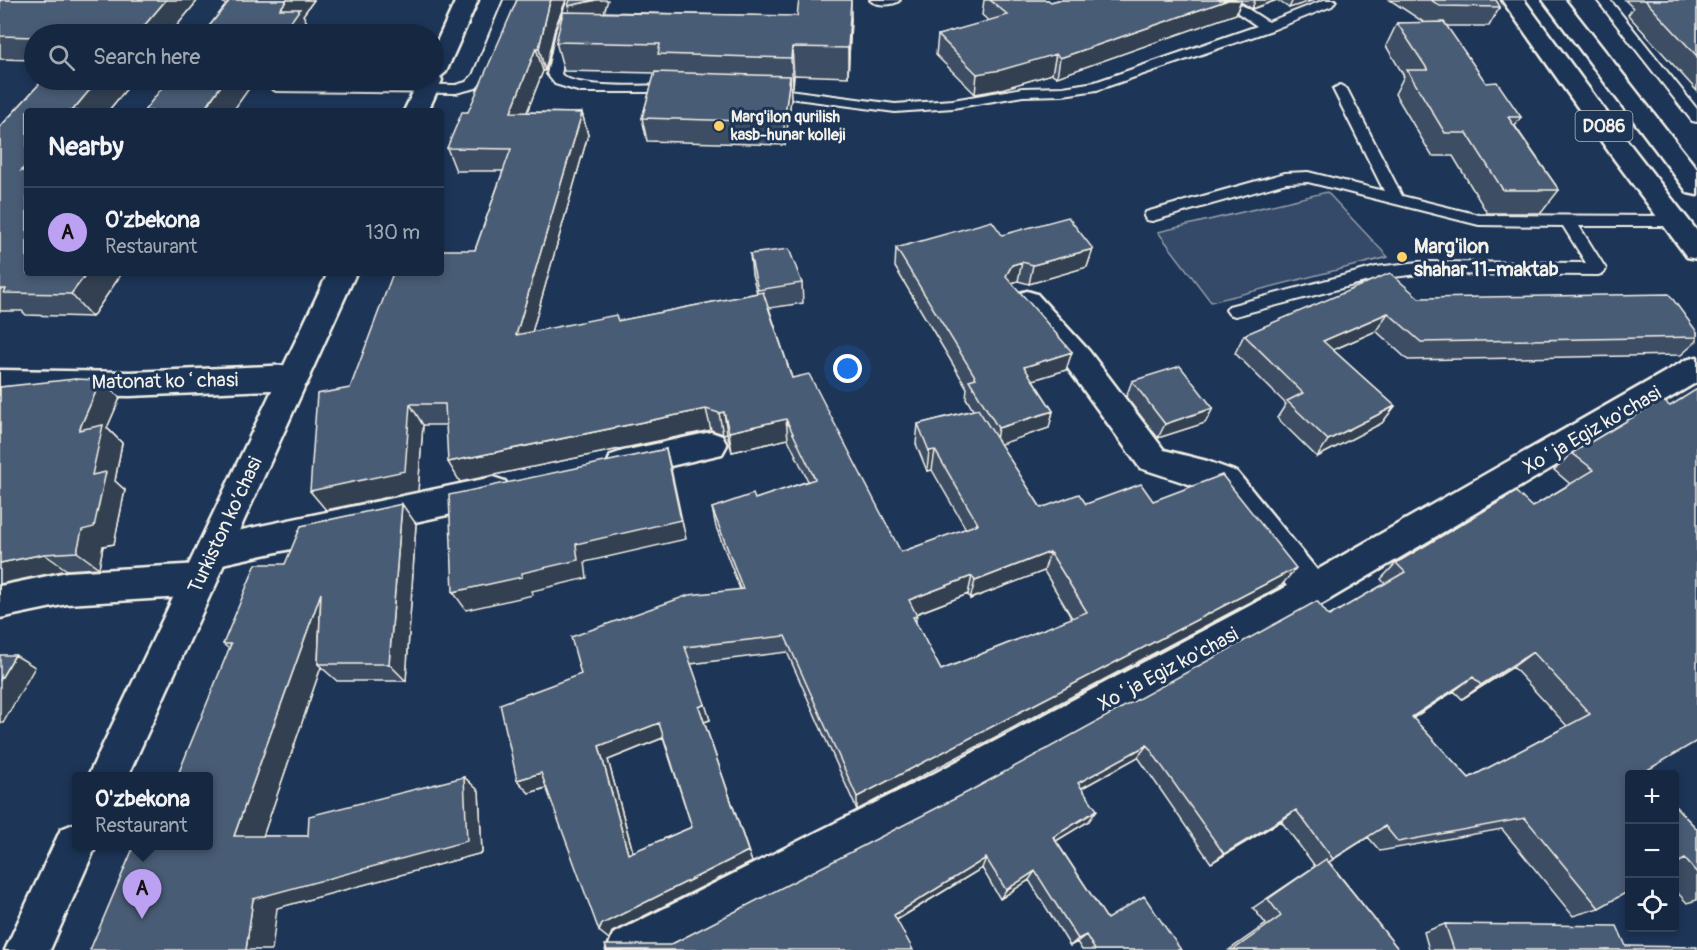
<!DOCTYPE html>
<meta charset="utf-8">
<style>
body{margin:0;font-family:Pangolin,sans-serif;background:#23344c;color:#f1f3f6}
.controls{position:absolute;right:18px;bottom:18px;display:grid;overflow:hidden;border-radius:6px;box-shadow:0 3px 9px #0003}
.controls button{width:54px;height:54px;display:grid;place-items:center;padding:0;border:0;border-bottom:2px solid #35445a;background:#162841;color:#f1f3f6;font:30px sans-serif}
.you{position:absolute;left:848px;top:369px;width:21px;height:21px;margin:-15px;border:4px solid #fff;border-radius:50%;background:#1a73e8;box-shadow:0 0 0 9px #1a73e833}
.badge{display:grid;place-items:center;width:39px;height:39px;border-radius:50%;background:#bca0f2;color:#111;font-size:20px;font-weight:700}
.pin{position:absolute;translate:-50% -50px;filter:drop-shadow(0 2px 3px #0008)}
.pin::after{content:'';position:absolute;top:32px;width:21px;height:18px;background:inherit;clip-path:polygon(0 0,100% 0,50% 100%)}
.popup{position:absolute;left:72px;top:772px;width:141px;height:78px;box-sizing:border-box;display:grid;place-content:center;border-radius:6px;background:#162841;filter:drop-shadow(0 2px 4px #0005);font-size:20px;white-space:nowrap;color:#9ea6b1}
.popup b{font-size:22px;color:#f1f3f6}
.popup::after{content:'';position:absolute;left:50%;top:100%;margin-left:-12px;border:12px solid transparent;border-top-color:#162841}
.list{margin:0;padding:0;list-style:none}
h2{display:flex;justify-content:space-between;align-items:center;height:78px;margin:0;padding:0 24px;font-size:26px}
h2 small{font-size:20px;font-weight:400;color:#9ea6b1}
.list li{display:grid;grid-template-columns:39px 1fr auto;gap:18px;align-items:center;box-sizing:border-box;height:90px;padding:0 24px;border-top:2px solid #35445a}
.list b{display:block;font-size:22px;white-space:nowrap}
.list p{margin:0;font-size:20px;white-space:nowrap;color:#9ea6b1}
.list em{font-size:20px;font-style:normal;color:#9ea6b1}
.icon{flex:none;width:33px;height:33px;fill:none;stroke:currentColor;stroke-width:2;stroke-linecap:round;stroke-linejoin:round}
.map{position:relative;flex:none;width:1697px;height:950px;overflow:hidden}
.search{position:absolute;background:#162841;box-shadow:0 3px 9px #0003;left:24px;top:24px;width:420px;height:66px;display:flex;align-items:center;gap:15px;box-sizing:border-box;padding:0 21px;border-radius:33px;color:#9ea6b1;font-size:22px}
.panel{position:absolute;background:#162841;box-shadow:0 3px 9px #0003;left:24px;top:108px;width:420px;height:168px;border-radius:6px}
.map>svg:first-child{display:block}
.green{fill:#354a67;stroke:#949ea8;stroke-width:1.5}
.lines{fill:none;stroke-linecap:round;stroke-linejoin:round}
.lane-casing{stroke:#f4f1e8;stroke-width:4}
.street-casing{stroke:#f4f1e8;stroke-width:5}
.secondary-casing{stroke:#f4f1e8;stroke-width:5}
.primary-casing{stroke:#f4f1e8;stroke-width:5}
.lane{fill:#1d3557;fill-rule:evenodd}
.street{fill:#1d3557;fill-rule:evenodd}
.secondary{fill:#1d3557;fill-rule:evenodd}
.primary{fill:#1d3557;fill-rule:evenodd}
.wall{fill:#3e4e64;stroke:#f4f1e8;stroke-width:1.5;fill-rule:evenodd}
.shaded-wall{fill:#324051;stroke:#f4f1e8;stroke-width:1.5}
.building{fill:#485b74;stroke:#f4f1e8;stroke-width:1.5;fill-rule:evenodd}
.poi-dot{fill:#ffd166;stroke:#1d3557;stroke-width:2}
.labels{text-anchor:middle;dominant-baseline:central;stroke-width:6;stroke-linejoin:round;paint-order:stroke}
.far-poi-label{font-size:16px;font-weight:bold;fill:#f4f1e8;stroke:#1d3557;text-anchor:start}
.shield{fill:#1d3557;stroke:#b4b9bc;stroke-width:1.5}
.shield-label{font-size:18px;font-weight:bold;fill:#f4f1e8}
.poi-label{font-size:20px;font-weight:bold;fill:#f4f1e8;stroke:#1d3557;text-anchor:start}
.street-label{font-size:20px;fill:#f4f1e8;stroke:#1d3557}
</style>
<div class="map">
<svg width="1697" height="950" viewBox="0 0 1697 950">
<rect width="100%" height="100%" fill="#1d3557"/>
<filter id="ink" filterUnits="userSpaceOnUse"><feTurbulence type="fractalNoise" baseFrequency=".0167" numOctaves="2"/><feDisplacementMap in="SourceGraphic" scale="12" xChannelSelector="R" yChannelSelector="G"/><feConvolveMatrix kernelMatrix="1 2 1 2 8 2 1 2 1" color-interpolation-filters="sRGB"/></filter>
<g filter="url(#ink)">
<path class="green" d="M 1327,192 L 1388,257 L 1211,302 L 1158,232 Z"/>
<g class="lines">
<defs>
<path id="lane" d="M 504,0 L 516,0 L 486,77 L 476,88 L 456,93 L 276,91 L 269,87 L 276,83 L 456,85 L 466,82 L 473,75 Z
M 568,0 L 580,0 L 571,28 L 561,74 C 575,90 653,85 677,85 L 682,86 L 684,89 L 682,92 L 581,92 L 555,84 L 547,74 L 557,28 Z
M 870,0 L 900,0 C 894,6 876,6 870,0 Z
M 1219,0 L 1234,0 L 1268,22 L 1324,0 L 1336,0 L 1332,6 L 1272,30 L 1097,90 L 1063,95 L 1023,96 L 953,108 L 895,112 L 766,95 L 759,91 L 766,87 L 895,104 L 953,100 L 1023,88 L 1063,87 L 1095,82 L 1257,26 Z
M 1597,0 L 1610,0 L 1697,109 L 1697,122 L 1692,121 Z
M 1340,85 L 1347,89 L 1402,196 L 1479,215 L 1675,216 L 1681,217 L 1683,221 L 1681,225 L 1675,226 L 1579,226 L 1606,269 L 1604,273 L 1598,275 L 1419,274 L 1376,279 L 1235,316 L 1229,314 L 1226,310 L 1229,306 L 1376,267 L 1419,262 L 1586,263 L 1563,226 L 1479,225 L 1308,182 L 1286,183 L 1152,221 L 1146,220 L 1144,216 L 1146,212 L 1285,173 L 1308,172 L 1384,191 L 1333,89 Z"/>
<path id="street" d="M 1027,291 L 1037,294 L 1089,351 L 1164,450 L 1207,461 L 1237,472 L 1317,570 L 1686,360 L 1697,357 L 1697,382 L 1325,602 L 963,801 L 675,950 L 607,950 L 613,934 L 935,773 L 1287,586 L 1213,492 L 1140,468 L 1067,367 L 1017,308 L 1013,301 L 1017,294 Z
M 295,365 L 306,369 L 310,377 L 306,385 L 295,389 L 130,396 L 0,394 L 0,370 L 130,372 Z
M 711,432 L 722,436 L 727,445 L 722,454 L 623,477 L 611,473 L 607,464 L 611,455 L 623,451 Z
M 493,477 L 505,481 L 510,491 L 505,501 L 493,505 L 213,566 L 201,562 L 196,551 L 201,540 L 213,536 Z
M 200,564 L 213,569 L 218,580 L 213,591 L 200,596 L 67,604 L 0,618 L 0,586 L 67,572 Z"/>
<path id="secondary" d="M 456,0 L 478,0 L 446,72 L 440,77 L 442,80 L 428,111 L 404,111 L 419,80 L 434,80 L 434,48 Z
M 328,273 L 356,273 L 128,776 L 88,776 Z
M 76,823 L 76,846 L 96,846 L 50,950 L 5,950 L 61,829 Z"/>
<path id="primary" d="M 1502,0 L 1524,0 L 1632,147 L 1697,231 L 1697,259 L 1687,257 L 1614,159 Z
M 1543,0 L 1565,0 L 1697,169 L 1697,195 L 1688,193 Z"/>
</defs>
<use href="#lane" class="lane-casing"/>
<use href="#street" class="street-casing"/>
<use href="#secondary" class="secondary-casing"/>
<use href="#primary" class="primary-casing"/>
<use href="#lane" class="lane"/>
<use href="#street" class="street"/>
<use href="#secondary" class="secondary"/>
<use href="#primary" class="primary"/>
</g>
<path class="wall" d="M 0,0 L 198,0 L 170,34 L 34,34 L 34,60 L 0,59 Z
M 220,0 L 314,0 L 303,15 L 312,32 L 310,34 L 203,34 L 226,5 Z
M 984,0 L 1048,0 L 1051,2 L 1058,0 L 1314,0 L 1289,8 L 1277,0 L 1252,9 L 1241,2 L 1236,14 L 1057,77 L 1052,74 L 998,90 L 975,94 L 936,55 L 938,35 L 989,21 L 982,15 Z
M 1390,0 L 1496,0 L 1500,7 L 1489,26 L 1446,26 L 1486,83 L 1521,117 L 1515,126 L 1559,190 L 1541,213 L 1487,213 L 1453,156 L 1432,156 L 1395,94 L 1404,76 L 1386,46 L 1397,23 L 1425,23 Z
M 1625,0 L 1697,0 L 1697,91 L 1628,15 L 1633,8 Z
M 604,12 L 851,18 L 848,77 L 794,75 L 793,87 L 790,87 L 791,99 L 785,145 L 647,141 L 642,118 L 655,73 L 564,71 L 556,42 Z
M 555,28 L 545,71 L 543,71 L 527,112 L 582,113 L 588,135 L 532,332 L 618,321 L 757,293 L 752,274 L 750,254 L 802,283 L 803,303 L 769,308 L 792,378 L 901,552 L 966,529 L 932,470 L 927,471 L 916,444 L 918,424 L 973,410 L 966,398 L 967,388 L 895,267 L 896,248 L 1002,235 L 1093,249 L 1087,267 L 1029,284 L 1018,281 L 1012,283 L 1066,370 L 1033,380 L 1053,411 L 1049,428 L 1000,444 L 1041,508 L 1153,501 L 1281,586 L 857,810 L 787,652 L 691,664 L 710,720 L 704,722 L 752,862 L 612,932 L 609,939 L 547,788 L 529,793 L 517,780 L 581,674 L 740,589 L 716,527 L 712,508 L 755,499 L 808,481 L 788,439 L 732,452 L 727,433 L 723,434 L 711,430 L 460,482 L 446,425 L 423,425 L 418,491 L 326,510 L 350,388 L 475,250 L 503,171 L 456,171 L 447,148 L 468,112 ZM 1044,571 L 1072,618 L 941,670 L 916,623 L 916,614 L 968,594 L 970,599 ZM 663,738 L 692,827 L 633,852 L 608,760 Z
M 43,80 L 134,80 L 108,111 L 27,111 L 27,273 L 122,273 L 92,317 L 26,315 L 22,311 L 0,311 L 0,127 Z
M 1419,298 L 1697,332 L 1697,341 L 1681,355 L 1408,360 L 1376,331 L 1333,350 L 1395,406 L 1382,423 L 1317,457 L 1277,418 L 1286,404 L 1235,353 L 1244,335 Z
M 101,380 L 120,398 L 107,428 L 122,443 L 115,481 L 125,490 L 114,544 L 103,546 L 99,568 L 67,570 L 0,584 L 0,387 Z
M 1132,381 L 1213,408 L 1205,423 L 1158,438 L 1126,397 Z
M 1662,400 L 1644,772 L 1599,908 L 1573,916 L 1502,829 L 1380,851 L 1368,837 L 1329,862 L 1399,950 L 1229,950 L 1266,924 L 1253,908 L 1315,866 L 1281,821 L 1211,863 L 1138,757 L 1082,788 L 1089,821 L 1056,841 L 1107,919 L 1181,950 L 1082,950 L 1077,942 L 1070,946 L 1029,880 L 1000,899 L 982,868 L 897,920 L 670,945 L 1329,616 L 1385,584 L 1381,579 L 1396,563 L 1532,507 L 1570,484 L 1554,470 L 1572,453 ZM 1513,667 L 1567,726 L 1469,778 L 1413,718 L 1454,691 L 1462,699 Z
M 416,524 L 406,681 L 337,681 L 321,667 L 263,836 L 308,836 L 464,777 L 479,791 L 482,853 L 277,908 L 208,846 L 229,649 L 223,644 L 285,564 Z
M 1674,805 L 1697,829 L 1697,900 L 1687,903 L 1674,889 Z
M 1445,924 L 1626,946 L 1697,950 L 1429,950 L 1424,932 Z"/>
<path class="shaded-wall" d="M 166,0 L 198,0 L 170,34 L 137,34 Z
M 287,0 L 314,0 L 303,15 L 312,32 L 310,34 L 282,34 L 280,9 Z
M 551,0 L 566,0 L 555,28 L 545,71 L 539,48 L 549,5 Z
M 596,0 L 608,0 L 601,22 L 573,29 L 568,6 Z
M 851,0 L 851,18 L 848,77 L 848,48 Z
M 1228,0 L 1241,0 L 1236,14 L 1057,77 L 1060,58 Z
M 1255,0 L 1277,0 L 1252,9 Z
M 1293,0 L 1314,0 L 1289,8 Z
M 792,47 L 794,75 L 793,87 L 791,58 Z
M 536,48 L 543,71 L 518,135 L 511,112 Z
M 1056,54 L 1052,74 L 998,90 L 975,94 L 977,74 Z
M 790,76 L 791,99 L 785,145 L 784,122 Z
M 98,80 L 134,80 L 108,111 L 72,111 Z
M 225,80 L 255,80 L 233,111 L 203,111 Z
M 582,113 L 588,135 L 525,357 L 516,335 Z
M 27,164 L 27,178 L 21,171 Z
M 1093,249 L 1087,267 L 1029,284 L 1033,265 Z
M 1022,262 L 1018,281 L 1008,284 L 1006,276 L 1012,265 Z
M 87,273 L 122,273 L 92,317 L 71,294 Z
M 1388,313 L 1376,331 L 1312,359 L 1323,341 Z
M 1072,352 L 1066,370 L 1020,384 L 1024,367 Z
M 101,380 L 120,398 L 107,428 L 122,443 L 115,481 L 125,490 L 114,544 L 103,546 L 99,568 L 77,552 L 92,475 L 79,430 Z
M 410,404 L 423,425 L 418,491 L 326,510 L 310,491 Z
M 1395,406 L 1382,423 L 1317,457 L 1328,440 Z
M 1213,408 L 1205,423 L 1158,438 L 1165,424 Z
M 706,409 L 711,430 L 460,482 L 448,462 Z
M 1053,411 L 1049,428 L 995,446 L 998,428 Z
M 724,412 L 727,433 L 723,434 L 719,413 Z
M 786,419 L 788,439 L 732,452 L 729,432 Z
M 666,449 L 671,469 L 686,539 L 585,562 L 587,578 L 532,591 L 533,595 L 466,610 L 453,592 L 522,573 L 576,544 Z
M 935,450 L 932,470 L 927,471 L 929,451 Z
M 402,504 L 416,524 L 406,681 L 389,664 Z
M 1050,552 L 1044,571 L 970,599 L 975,581 Z
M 44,554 L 67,570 L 0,584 L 0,563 Z
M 1296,568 L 1281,586 L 857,810 L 857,797 Z
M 972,576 L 968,594 L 907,617 L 909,600 Z
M 321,593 L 318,664 L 321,667 L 259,848 L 234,836 Z
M 1533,652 L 1513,667 L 1462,699 L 1481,685 Z
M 15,655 L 35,667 L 3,723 L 0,722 L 0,680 Z
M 1473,677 L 1454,691 L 1395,730 L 1412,717 Z
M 705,704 L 710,720 L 704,722 L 752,862 L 612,932 L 609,939 L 599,931 L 602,924 L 748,851 L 699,707 Z
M 659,723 L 665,737 L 608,760 L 636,864 L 628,854 L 599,746 Z
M 1147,745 L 1138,757 L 1071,794 L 1078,783 Z
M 541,773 L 552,786 L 529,793 L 517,780 Z
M 464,777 L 479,791 L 482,853 L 277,908 L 272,950 L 246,950 L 253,899 Z
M 1097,810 L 1089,821 L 1046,847 L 1053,837 Z
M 1296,810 L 1281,821 L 1211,863 L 1224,854 Z
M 986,858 L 982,868 L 893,922 L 894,915 Z
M 1035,871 L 1029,880 L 1000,899 L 1006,890 Z
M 1086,935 L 1077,942 L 1070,946 L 1078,939 Z"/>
<path class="building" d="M 0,0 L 166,0 L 137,34 L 34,34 L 34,37 L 0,36 Z
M 230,0 L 287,0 L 280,9 L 300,9 L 282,34 L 203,34 Z
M 517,0 L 551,0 L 549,5 L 539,48 L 536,48 L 511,112 L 582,113 L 516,335 L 616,315 L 618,321 L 763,292 L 792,378 L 809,374 L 901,552 L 978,524 L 935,450 L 929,451 L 918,424 L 978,409 L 1041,508 L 1079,494 L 1086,504 L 1141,484 L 1153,501 L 1222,475 L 1296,568 L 857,797 L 785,636 L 685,647 L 705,704 L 699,707 L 748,851 L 602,924 L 599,931 L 541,773 L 517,780 L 500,704 L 581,674 L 571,637 L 689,595 L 743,589 L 712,508 L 753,494 L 755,499 L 815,479 L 786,419 L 729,432 L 724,412 L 719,413 L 706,409 L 448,462 L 445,404 L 410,404 L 405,471 L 310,491 L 317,394 L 350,388 L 393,273 L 441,273 L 441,250 L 475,250 L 511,149 L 447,148 L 462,112 L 468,112 ZM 1050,552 L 1087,612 L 941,670 L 913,617 L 917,616 L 909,600 L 972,576 L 975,581 ZM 659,723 L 692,827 L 628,854 L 599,746 Z
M 570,0 L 596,0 L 568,6 Z
M 799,0 L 851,0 L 848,48 L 792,47 L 791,58 L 658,54 L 660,44 L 556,42 L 563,12 L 797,16 Z
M 990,0 L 1048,0 L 1051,2 L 1058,0 L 1228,0 L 1060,58 L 1056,54 L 1001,70 L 977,74 L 938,35 L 1008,15 Z
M 1431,0 L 1496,0 L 1500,7 L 1440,6 Z
M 1645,0 L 1697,0 L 1697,56 Z
M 1444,22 L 1486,83 L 1497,82 L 1521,117 L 1508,117 L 1559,190 L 1503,190 L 1467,133 L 1445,133 L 1407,70 L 1428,70 L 1397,23 Z
M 655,72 L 790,76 L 784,122 L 642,118 Z
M 43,80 L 98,80 L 72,111 L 27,111 L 27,164 L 21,171 L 27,171 L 27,273 L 87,273 L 71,294 L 4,293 L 6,289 L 0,289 L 0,127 Z
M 168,80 L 225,80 L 203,111 L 144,111 Z
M 1068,217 L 1093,249 L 1033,265 L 1022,262 L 1012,265 L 1006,276 L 1072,352 L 1024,367 L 1053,411 L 998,428 L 969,380 L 976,378 L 896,248 L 992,221 L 1002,235 Z
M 789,249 L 802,283 L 758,290 L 750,254 Z
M 1390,273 L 1419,298 L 1669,294 L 1697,332 L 1697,337 L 1421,342 L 1388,313 L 1323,341 L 1395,406 L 1328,440 L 1287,401 L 1303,393 L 1244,335 Z
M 1180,366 L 1213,408 L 1165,424 L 1132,381 Z
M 75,379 L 101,380 L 79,430 L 103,425 L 92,475 L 106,472 L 94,527 L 82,530 L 77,552 L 44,554 L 0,563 L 0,387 Z
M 1697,389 L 1697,741 L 1644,772 L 1646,774 L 1629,774 L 1629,891 L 1599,908 L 1525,818 L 1398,842 L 1385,826 L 1333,859 L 1296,810 L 1224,854 L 1147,745 L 1078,783 L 1097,810 L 1053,837 L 1107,919 L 1144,896 L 1181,950 L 1095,950 L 1086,935 L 1078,939 L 1035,871 L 1006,890 L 986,858 L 894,915 L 913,950 L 607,950 L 605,945 L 670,945 L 968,792 L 1317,601 L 1329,616 L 1405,572 L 1396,563 L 1516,492 L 1532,507 L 1594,470 L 1572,453 L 1662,400 L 1670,406 ZM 1533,652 L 1590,714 L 1469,778 L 1412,717 L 1473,677 L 1481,685 Z
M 666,449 L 681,520 L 576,544 L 578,560 L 522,573 L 522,577 L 453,592 L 449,495 Z
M 402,504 L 389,664 L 318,664 L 321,593 L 234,836 L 308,836 L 309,816 L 464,777 L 467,841 L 253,899 L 246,950 L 90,950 L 134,846 L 208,846 L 208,777 L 177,777 L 231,644 L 223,644 L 256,564 L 285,564 L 301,526 Z
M 0,655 L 15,655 L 0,680 Z
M 1674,805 L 1697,829 L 1697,873 L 1685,859 L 1674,865 Z
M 1326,859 L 1399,950 L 1233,950 L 1281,916 L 1268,899 Z
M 1445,924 L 1617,926 L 1626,946 L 1697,947 L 1697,950 L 1454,950 Z"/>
</g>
<g class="poi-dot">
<circle cx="719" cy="126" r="6"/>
<circle cx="1402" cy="257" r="6"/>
</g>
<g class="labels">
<g class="far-poi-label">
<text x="731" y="117">Marg'ilon qurilish<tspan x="731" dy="18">kasb-hunar kolleji</tspan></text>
</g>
<rect class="shield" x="1575.5" y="111" width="57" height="30" rx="4.5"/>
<g class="shield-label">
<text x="1604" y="126">D086</text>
</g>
<g class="poi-label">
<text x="1414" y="246">Marg'ilon<tspan x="1414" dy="23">shahar 11-maktab</tspan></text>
</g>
<g class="street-label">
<text transform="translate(165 381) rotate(-1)">Matonat koʻchasi</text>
<text transform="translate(1592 430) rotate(-30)">Xoʻja Egiz ko'chasi</text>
<text transform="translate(225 525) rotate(-65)">Turkiston ko’chasi</text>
<text transform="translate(1168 669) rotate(-28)">Xoʻja Egiz ko'chasi</text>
</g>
</g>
</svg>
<div class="controls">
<button>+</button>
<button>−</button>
<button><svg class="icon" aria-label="locate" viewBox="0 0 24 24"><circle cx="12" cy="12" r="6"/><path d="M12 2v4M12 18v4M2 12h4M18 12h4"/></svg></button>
</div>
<div class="you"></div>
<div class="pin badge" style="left:142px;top:919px">A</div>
<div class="popup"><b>O'zbekona</b>Restaurant</div>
<div class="search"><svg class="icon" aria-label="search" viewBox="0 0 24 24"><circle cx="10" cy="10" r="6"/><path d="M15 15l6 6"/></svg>Search here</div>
<section class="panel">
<h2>Nearby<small></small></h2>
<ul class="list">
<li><span class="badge">A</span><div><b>O'zbekona</b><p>Restaurant</p></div><em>130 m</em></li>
</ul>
</section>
</div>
